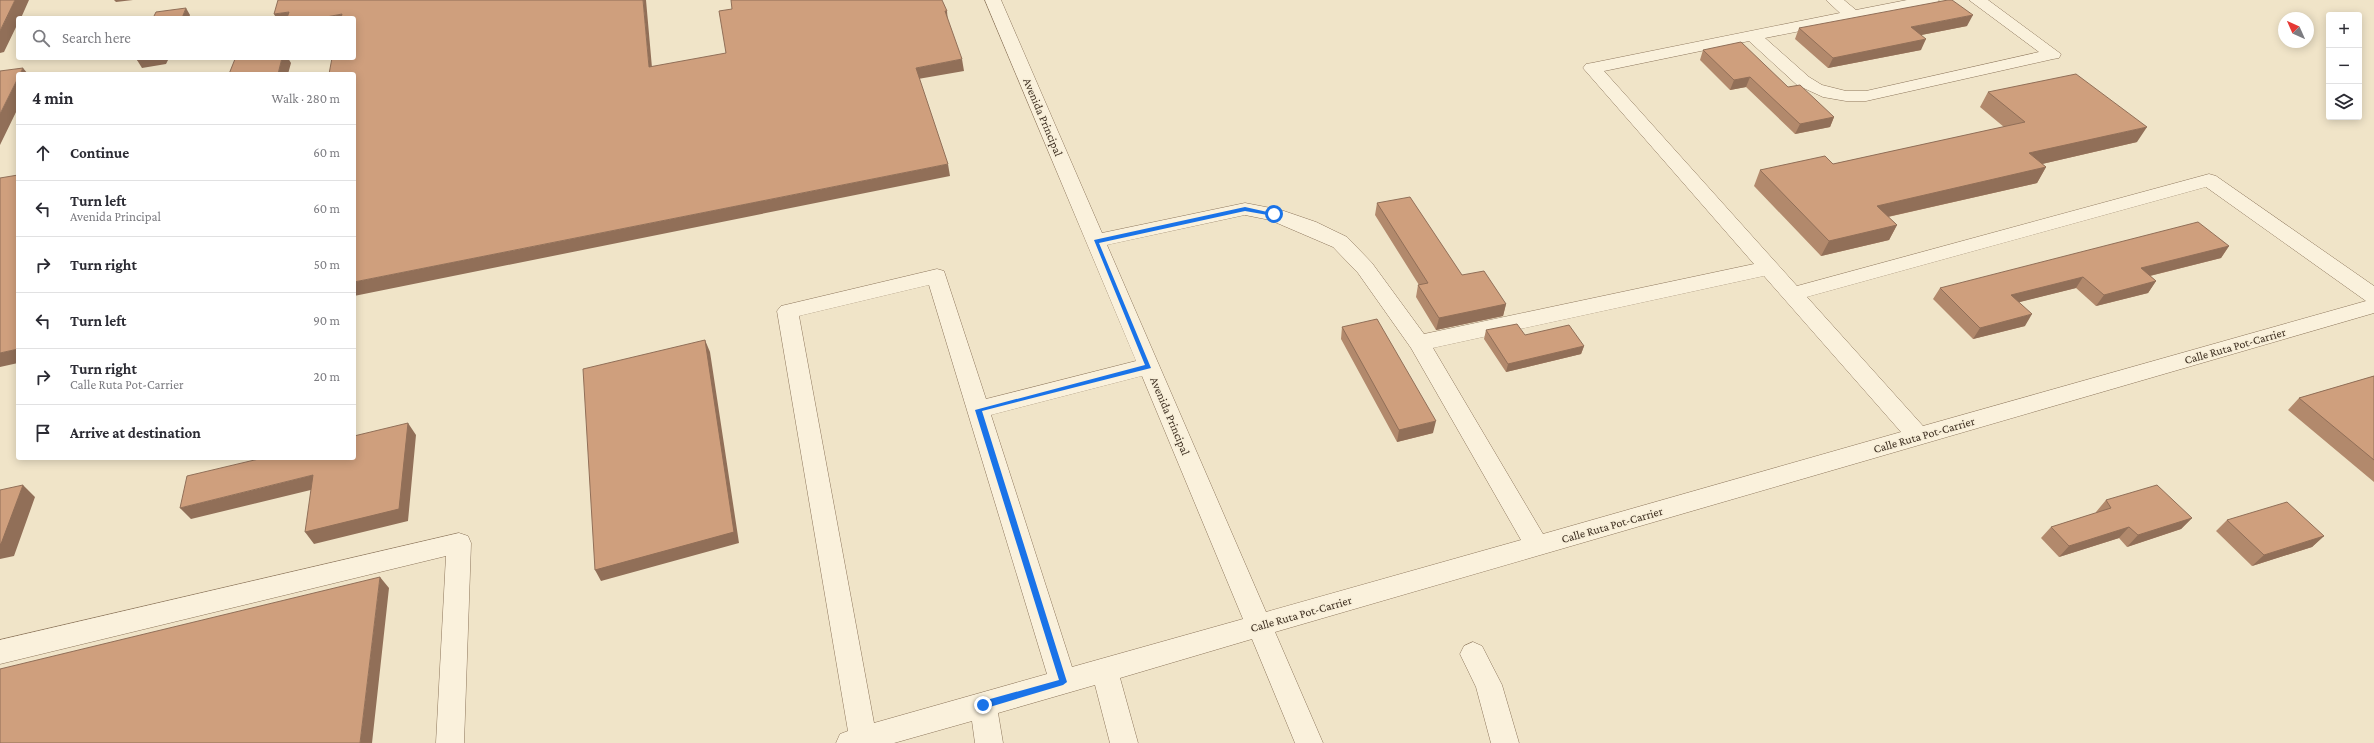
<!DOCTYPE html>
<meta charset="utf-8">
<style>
body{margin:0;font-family:"Crimson Pro",serif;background:#f2f2f3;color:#2b2b33}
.controls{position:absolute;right:12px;top:12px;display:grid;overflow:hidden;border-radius:4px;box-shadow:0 2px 10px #0003}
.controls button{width:36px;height:36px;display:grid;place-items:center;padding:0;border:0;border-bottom:1px solid #e1e1e2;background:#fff;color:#2b2b33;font:20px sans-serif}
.compass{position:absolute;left:2278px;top:12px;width:36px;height:36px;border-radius:50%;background:#fff;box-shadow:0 2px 10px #0003;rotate:315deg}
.stop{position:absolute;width:12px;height:12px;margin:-9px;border:3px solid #1a73e8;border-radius:50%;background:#fff}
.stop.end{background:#1a73e8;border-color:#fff;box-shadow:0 1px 4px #0008}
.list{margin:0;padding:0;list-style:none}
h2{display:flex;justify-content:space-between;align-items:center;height:52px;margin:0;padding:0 16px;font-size:17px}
h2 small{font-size:13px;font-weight:400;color:#7c7c81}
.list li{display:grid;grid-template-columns:26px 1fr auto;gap:12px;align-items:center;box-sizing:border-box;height:56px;padding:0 16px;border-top:1px solid #e1e1e2}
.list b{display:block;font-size:15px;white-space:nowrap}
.list p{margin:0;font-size:13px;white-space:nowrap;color:#7c7c81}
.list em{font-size:13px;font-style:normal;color:#7c7c81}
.icon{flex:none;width:22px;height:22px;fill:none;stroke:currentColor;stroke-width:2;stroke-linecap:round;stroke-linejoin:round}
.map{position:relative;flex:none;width:2374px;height:743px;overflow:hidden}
.search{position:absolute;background:#fff;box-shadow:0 2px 10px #0003;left:16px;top:16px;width:340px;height:44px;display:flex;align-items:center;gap:10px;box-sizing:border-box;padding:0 14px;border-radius:4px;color:#7c7c81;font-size:15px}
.panel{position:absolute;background:#fff;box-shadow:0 2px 10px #0003;left:16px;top:72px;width:340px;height:388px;border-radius:4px}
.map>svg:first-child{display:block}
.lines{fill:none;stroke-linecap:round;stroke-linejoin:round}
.minor-casing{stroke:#8d765c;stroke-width:1}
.minor{fill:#faf1dc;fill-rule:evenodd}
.wall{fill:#b2896c}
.shaded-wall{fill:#916f58}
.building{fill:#cf9f7d;stroke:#916f58}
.route{fill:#1a73e8}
.labels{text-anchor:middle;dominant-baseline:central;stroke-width:3;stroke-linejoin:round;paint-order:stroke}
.street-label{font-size:12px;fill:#3d2e20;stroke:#f7eed8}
</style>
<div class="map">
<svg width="2374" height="743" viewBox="0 0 2374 743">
<rect width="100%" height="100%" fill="#f0e4c8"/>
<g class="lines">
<defs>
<path id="minor" d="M 985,0 L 1001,0 L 1102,233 L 1245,203 L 1281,210 L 1316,222 L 1347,237 L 1372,263 L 1424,334 L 1754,264 L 1583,68 L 1586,64 L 1592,63 L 1840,13 L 1826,0 L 1844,0 L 1856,10 L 1907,0 L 1939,0 L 1937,3 L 1931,5 L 1765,38 L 1809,77 L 1822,85 L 1846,91 L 1866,91 L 2039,52 L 1969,0 L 1988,0 L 2061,54 L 2059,58 L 2053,59 L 1866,101 L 1846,101 L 1823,97 L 1797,85 L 1749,41 L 1604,71 L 1797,286 L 2209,174 L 2216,176 L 2374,286 L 2374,313 L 1275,632 L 1323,743 L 1295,743 L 1252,639 L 1120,678 L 1138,743 L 1110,743 L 1095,685 L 998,713 L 1003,743 L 975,743 L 972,721 L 894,743 L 836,743 L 840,734 L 848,731 L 777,311 L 781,306 L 937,269 L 944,271 L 986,399 L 1136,361 ZM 2206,187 L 2366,301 L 1923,426 L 1807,297 ZM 1245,215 L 1270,220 L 1333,247 L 1358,273 L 1411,348 L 1521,540 L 1266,612 L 1107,245 ZM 1764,276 L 1901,432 L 1543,534 L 1433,348 ZM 929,285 L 1047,674 L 874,723 L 799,316 ZM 1142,376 L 1243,619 L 1072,667 L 991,415 Z
M 459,533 L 468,536 L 471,543 L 464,743 L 436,743 L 446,556 L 0,664 L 0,640 Z
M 1473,642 L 1482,646 L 1502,685 L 1519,743 L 1491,743 L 1476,687 L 1460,654 L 1464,646 Z"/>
</defs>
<use href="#minor" class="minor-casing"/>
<use href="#minor" class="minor"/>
</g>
<path class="wall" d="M 1967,26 L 1921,35 L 1921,50 L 1828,68 L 1795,39 L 1799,28 Z
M 1703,50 L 1788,87 L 1834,117 L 1830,127 L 1795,134 L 1746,87 L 1730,90 L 1700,60 Z
M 1988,92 L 2137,142 L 2042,164 L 2046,167 L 2037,183 L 1888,217 L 1897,225 L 1889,240 L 1821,256 L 1754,186 L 1760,170 L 1833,164 L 2004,127 L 1980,107 Z
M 1377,203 L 1462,275 L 1506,304 L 1503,316 L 1436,330 L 1416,297 L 1418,285 L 1419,285 L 1375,215 Z
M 2229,246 L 2221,258 L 2150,276 L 2156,281 L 2148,293 L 2096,306 L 2076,288 L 2019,302 L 2025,326 L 1973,339 L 1933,299 L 1940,288 Z
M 1342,327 L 1433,433 L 1397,442 L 1341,339 Z
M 1486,330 L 1584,346 L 1581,354 L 1506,372 L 1484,339 Z
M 2374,376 L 2374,482 L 2288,410 L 2299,398 Z
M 2106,500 L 2192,518 L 2181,529 L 2127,547 L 2119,538 L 2059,557 L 2041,538 L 2051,527 L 2096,513 L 2096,512 Z
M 2227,520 L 2324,536 L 2312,547 L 2252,566 L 2216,531 Z"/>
<path class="shaded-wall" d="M 15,0 L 29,0 L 21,18 L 18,18 L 18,23 L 4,52 L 0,53 L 0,31 Z
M 114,0 L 133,0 L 116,2 Z
M 643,0 L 646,0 L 653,79 L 649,67 Z
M 186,8 L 190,15 L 189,18 L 182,18 Z
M 945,11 L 947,11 L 948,23 Z
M 289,12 L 292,18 L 276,18 L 274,14 Z
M 342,14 L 343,18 L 321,18 Z
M 1973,15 L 1967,26 L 1906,38 L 1911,27 Z
M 1926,39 L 1921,50 L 1828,68 L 1833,58 Z
M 153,58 L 169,58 L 166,64 L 142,68 L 137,60 Z
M 282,58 L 288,58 L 291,63 L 288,74 L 278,74 Z
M 962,59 L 964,71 L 918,79 L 916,68 Z
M 23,68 L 28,74 L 20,74 Z
M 1750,77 L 1746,87 L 1730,90 L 1734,80 Z
M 18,78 L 18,108 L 0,145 L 0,114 Z
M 1834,117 L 1830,127 L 1795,134 L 1800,124 Z
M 2147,127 L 2137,142 L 2020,169 L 2029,153 Z
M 948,164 L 950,176 L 354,296 L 354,282 Z
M 2046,167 L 2037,183 L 1869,221 L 1877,206 Z
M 1897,225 L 1889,240 L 1821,256 L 1829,241 Z
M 2229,246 L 2221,258 L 2133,280 L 2141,268 Z
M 2083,277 L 2076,288 L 2004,306 L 2011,295 Z
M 2156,281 L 2148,293 L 2096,306 L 2104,295 Z
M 1506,304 L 1503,316 L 1436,330 L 1439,318 Z
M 2032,314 L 2025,326 L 1973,339 L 1980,328 Z
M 705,340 L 710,352 L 739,543 L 601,581 L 595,570 Z
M 1584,346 L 1581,354 L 1506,372 L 1508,364 Z
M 18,349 L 18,363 L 0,367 L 0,353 Z
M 1436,421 L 1433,433 L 1397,442 L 1399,430 Z
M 408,423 L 416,435 L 408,521 L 314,544 L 305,532 Z
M 313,475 L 323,487 L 191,519 L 180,508 Z
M 23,485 L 35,497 L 14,556 L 0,559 L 0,544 Z
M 2192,518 L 2181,529 L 2127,547 L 2138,535 Z
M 2129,527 L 2119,538 L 2059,557 L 2069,546 Z
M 2324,536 L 2312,547 L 2252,566 L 2264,555 Z
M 380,577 L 389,588 L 372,743 L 360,743 Z"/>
<path class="building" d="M 0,0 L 15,0 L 0,31 Z
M 278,0 L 643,0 L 649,67 L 726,53 L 719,11 L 732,9 L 731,0 L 942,0 L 947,11 L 945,11 L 962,59 L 916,68 L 948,164 L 354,282 L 354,74 L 329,74 L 332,58 L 354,58 L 354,18 L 341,18 L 342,14 L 321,18 L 287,18 L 289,12 L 274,14 Z
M 1948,0 L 1952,0 L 1973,15 L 1911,27 L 1926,39 L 1833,58 L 1799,28 Z
M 186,8 L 182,18 L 153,18 L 156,12 Z
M 1741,42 L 1788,87 L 1800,85 L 1834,117 L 1800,124 L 1750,77 L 1734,80 L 1703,50 Z
M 138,58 L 153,58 L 137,60 Z
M 239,58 L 282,58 L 278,74 L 229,74 L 235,59 Z
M 23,68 L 20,74 L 18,74 L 18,78 L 0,114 L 0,71 Z
M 2076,74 L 2147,127 L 2029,153 L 2046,167 L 1877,206 L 1897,225 L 1829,241 L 1760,170 L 1825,156 L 1833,164 L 2025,122 L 1988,92 Z
M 18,175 L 18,349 L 0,353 L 0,178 Z
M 1410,197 L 1462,275 L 1484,271 L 1506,304 L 1439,318 L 1418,285 L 1428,283 L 1377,203 Z
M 2198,222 L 2229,246 L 2141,268 L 2156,281 L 2104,295 L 2083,277 L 2011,295 L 2032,314 L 1980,328 L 1940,288 Z
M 1377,319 L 1436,421 L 1399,430 L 1342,327 Z
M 1517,324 L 1525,335 L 1569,325 L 1584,346 L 1508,364 L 1486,330 Z
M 705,340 L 734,532 L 595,570 L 583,369 Z
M 2374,376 L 2374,460 L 2299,398 Z
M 408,423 L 399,509 L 305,532 L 313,475 L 180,508 L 187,476 L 263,458 L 354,458 L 354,436 Z
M 23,485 L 1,544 L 0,544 L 0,490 Z
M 2157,485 L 2192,518 L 2138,535 L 2129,527 L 2069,546 L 2051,527 L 2111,508 L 2106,500 Z
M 2287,502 L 2324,536 L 2264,555 L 2227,520 Z
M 380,577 L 360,743 L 0,743 L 0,669 Z"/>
<path class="route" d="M 1245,207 L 1277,214 L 1274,216 L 1245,211 L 1099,243 L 1151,368 L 982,411 L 1067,682 L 1063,685 L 983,709 L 980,707 L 980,702 L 983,701 L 1059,680 L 975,410 L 1145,365 L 1094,240 Z"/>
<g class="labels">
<g class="street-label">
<text transform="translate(1043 117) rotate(67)">Avenida Principal</text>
<text transform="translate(2235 346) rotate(-16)">Calle Ruta Pot-Carrier</text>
<text transform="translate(1170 416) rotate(67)">Avenida Principal</text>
<text transform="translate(1924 435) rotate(-16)">Calle Ruta Pot-Carrier</text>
<text transform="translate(1612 525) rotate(-16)">Calle Ruta Pot-Carrier</text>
<text transform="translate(1301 614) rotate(-16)">Calle Ruta Pot-Carrier</text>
</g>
</g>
</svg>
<div class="controls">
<button>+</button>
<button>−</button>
<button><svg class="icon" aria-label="layers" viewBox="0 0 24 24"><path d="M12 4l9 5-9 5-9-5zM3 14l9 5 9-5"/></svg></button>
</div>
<svg class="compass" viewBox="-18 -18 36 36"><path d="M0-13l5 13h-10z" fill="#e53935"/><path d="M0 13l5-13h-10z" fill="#7c7c81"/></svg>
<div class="stop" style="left:1274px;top:214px"></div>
<div class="stop end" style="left:983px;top:705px"></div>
<div class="search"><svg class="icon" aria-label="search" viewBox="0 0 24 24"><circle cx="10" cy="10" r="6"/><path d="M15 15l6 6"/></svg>Search here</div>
<section class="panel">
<h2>4 min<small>Walk · 280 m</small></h2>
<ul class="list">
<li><svg class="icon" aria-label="ahead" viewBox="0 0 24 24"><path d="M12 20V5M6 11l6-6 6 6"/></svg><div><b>Continue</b></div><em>60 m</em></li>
<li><svg class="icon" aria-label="left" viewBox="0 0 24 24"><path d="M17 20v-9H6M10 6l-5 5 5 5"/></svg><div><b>Turn left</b><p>Avenida Principal</p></div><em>60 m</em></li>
<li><svg class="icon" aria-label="right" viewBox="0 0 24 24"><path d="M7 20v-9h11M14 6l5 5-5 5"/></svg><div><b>Turn right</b></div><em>50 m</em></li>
<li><svg class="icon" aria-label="left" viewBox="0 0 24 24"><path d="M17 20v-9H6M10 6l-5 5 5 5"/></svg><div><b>Turn left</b></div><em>90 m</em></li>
<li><svg class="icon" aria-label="right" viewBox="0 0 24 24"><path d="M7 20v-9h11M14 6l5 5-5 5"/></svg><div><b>Turn right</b><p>Calle Ruta Pot-Carrier</p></div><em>20 m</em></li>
<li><svg class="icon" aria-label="arrive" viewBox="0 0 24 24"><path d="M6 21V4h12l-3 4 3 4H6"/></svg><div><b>Arrive at destination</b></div></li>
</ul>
</section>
</div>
